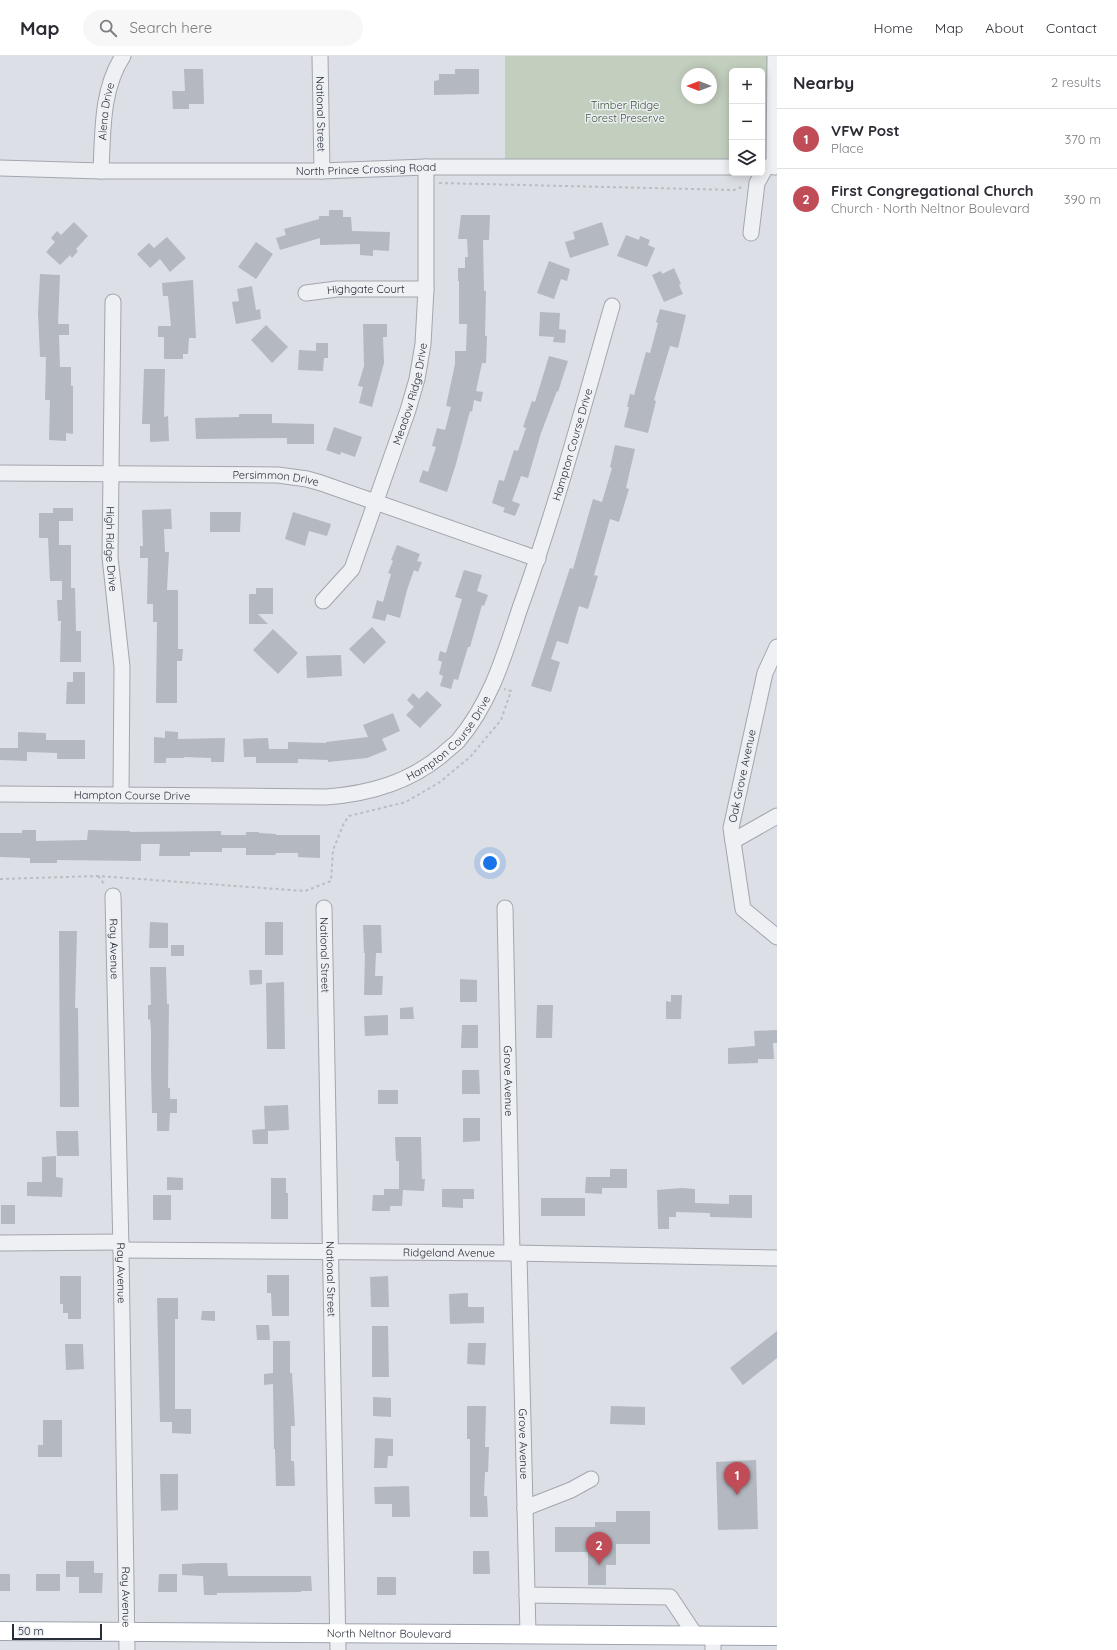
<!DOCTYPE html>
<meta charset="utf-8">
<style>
body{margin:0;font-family:Quicksand,sans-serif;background:#f7f7f7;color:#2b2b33}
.controls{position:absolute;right:12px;top:12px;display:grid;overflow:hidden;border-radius:6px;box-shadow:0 2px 10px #0003}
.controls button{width:36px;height:36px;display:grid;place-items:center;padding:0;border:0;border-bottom:1px solid #e1e1e2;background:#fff;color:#2b2b33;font:20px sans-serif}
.compass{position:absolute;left:681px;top:12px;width:36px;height:36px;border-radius:50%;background:#fff;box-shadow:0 2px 10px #0003;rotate:270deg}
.scale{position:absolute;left:12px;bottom:10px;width:90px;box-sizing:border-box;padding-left:4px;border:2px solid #282d3a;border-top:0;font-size:11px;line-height:14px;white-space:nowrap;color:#282d3a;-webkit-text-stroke:3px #ebeef3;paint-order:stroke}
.you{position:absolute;left:490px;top:807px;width:14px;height:14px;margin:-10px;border:3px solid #fff;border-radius:50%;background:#1a73e8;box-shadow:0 0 0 6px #1a73e833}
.badge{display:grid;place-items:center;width:26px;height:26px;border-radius:50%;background:#c04c58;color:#fff;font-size:13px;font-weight:700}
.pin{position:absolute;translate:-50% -33px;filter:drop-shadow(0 1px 2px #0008)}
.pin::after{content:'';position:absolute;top:21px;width:14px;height:12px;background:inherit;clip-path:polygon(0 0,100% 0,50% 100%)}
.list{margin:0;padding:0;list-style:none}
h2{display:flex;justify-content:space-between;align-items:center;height:52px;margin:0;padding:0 16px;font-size:17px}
h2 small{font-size:13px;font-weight:400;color:#7c7c81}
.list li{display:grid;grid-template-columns:26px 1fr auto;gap:12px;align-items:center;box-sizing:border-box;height:60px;padding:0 16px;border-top:1px solid #e1e1e2}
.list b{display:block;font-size:15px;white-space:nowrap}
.list p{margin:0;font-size:13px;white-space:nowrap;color:#7c7c81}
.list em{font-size:13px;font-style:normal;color:#7c7c81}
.icon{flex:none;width:22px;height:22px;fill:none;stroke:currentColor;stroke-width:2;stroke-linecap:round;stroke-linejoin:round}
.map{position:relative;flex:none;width:777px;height:1594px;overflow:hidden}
header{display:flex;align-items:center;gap:24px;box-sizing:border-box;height:56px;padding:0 20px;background:#fff;border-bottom:1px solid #e1e1e2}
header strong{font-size:19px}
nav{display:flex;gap:22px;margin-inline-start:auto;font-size:14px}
.search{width:280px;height:36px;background:#f7f7f7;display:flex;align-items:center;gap:10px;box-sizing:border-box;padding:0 14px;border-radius:22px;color:#7c7c81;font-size:15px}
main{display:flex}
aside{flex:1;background:#fff}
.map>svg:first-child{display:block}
.green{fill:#c2cebe;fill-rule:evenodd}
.building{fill:#b4b8c1}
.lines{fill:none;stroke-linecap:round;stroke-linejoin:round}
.minor-casing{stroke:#a2a6ae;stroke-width:17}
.major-casing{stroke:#9da4af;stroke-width:20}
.path{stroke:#bbbdc4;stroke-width:2;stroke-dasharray:3 3;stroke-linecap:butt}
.minor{stroke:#eff0f4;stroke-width:15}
.major{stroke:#fff;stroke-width:18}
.labels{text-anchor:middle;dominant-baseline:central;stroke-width:3;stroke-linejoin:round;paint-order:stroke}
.park-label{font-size:11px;fill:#3b5436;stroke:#ebeef3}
.street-label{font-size:11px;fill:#282d3a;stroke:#ebeef3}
</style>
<header>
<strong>Map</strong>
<div class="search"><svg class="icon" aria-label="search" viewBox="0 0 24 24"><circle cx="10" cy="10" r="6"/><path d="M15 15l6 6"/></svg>Search here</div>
<nav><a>Home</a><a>Map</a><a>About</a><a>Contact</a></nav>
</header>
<main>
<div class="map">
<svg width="777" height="1594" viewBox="0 0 777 1594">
<rect width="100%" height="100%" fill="#dcdfe5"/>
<path class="green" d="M 505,0 L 777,0 L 777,112 L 762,112 L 762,15 L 732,15 L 732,112 L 505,111 ZM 687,18 L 711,18 L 711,42 L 687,42 Z"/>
<path class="building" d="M 184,13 L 203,13 L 204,48 L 189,48 L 189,53 L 173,53 L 172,35 L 185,35 Z
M 455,13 L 479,13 L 479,38 L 434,39 L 434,25 L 439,24 L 439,18 L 455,18 Z
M 329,154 L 343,154 L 343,161 L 351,161 L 352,175 L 390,176 L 389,195 L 373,194 L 373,200 L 360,199 L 360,188 L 320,189 L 320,182 L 280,194 L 276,182 L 286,179 L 284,173 L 319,163 L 319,160 L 329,160 Z
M 461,159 L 490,159 L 489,184 L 483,184 L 484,235 L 486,235 L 485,280 L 487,280 L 486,307 L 482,307 L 476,335 L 483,336 L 481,346 L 474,344 L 472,356 L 470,355 L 456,408 L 447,436 L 419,426 L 423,414 L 428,416 L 436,391 L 432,390 L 437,372 L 445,374 L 451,351 L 446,350 L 455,308 L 455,295 L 466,295 L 467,268 L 459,268 L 459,225 L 458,225 L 458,212 L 465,212 L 465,201 L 468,201 L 467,183 L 458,183 Z
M 74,166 L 88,180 L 76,193 L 78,195 L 72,202 L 70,199 L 60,209 L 46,196 L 55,186 L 51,182 L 57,175 L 61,179 Z
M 602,166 L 609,189 L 570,202 L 565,186 L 575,183 L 573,176 Z
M 626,179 L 639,184 L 640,180 L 650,184 L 648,189 L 655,192 L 647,211 L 617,200 Z
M 167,181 L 186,202 L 170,216 L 160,203 L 150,212 L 137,198 L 149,187 L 154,192 Z
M 256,186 L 273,198 L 256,223 L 238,211 Z
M 549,205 L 570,213 L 567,225 L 561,223 L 554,243 L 537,237 Z
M 674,212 L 681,228 L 679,229 L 683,238 L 664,246 L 652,219 L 661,215 L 662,218 Z
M 40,218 L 60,219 L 58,268 L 69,268 L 69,279 L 59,279 L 60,311 L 71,311 L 71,330 L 73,330 L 73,378 L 66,377 L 66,385 L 49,384 L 50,344 L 45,344 L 46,301 L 40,301 L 38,257 Z
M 193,224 L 196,282 L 189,282 L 188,298 L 183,298 L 183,303 L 164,303 L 164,281 L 158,281 L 158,270 L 171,270 L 168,240 L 163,240 L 162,227 Z
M 252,230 L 256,254 L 260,253 L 261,263 L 236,268 L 232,246 L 239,245 L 237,233 Z
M 660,253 L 686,259 L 678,292 L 670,290 L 654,344 L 656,345 L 648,377 L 624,371 L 629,351 L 627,351 L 630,338 L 634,339 L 646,296 L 650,297 L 658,267 L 656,266 Z
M 540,256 L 560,257 L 559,273 L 566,274 L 565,287 L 553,286 L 554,281 L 539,280 Z
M 363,268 L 387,268 L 387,281 L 383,281 L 384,307 L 372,351 L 359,347 L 363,331 L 358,330 L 364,310 Z
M 266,269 L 288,291 L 272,307 L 251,284 Z
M 316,287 L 328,287 L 328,302 L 324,302 L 323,315 L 298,314 L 299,294 L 316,295 Z
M 549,300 L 568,305 L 558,336 L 557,335 L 541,377 L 528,422 L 521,420 L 512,445 L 520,448 L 515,460 L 503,456 L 505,452 L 492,447 L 499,424 L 504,425 L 514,394 L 518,395 L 526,372 L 523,371 L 532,345 L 535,346 Z
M 144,313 L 165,313 L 164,361 L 168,360 L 169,385 L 150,386 L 150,368 L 142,368 Z
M 239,358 L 272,358 L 272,367 L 314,368 L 314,388 L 287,388 L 287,382 L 196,383 L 195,362 L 239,361 Z
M 334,371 L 362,381 L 355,401 L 341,396 L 340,399 L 326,394 Z
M 615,389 L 635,393 L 626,432 L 629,433 L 619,466 L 610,463 L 594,519 L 598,520 L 588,553 L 579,550 L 568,588 L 557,585 L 551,603 L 560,606 L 551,636 L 531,630 L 570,512 L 573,513 L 593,443 L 602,446 L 612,412 L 610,411 Z
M 53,452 L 73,452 L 73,465 L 59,465 L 59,489 L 71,489 L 71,532 L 75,532 L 76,575 L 81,575 L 81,606 L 60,606 L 61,565 L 58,565 L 57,544 L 62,544 L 62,525 L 50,525 L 48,482 L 39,482 L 39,457 L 53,457 Z
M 171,453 L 172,473 L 164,473 L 165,496 L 169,496 L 167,534 L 178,534 L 178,593 L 183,593 L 182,605 L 177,605 L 177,647 L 156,647 L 157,566 L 153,566 L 153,548 L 147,548 L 148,502 L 140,502 L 140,490 L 143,490 L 142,454 Z
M 210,456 L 241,456 L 240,476 L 210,476 Z
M 293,456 L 331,468 L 327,480 L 309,475 L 305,490 L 285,483 Z
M 397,489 L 420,498 L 417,505 L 422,506 L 418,516 L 414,514 L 407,534 L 400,562 L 387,558 L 385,565 L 372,562 L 377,544 L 383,546 L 391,518 L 388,517 L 393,505 L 391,504 Z
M 464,514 L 482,519 L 477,535 L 488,539 L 484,550 L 482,549 L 470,591 L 468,591 L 458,624 L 454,623 L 451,633 L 440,630 L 443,620 L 439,618 L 442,606 L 438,604 L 440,595 L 446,597 L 462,543 L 455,541 Z
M 256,532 L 273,532 L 273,558 L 258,558 L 268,568 L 249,568 L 249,538 L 256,538 Z
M 372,571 L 386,586 L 364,608 L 349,593 Z
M 273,573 L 298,597 L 278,618 L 253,594 Z
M 341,599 L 342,620 L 307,622 L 306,600 Z
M 73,616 L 85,616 L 85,648 L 66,648 L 67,626 L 73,626 Z
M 427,635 L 442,649 L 420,672 L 406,659 L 414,651 L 407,644 L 413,637 L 419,643 Z
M 393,657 L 400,675 L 382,683 L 387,694 L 367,702 L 328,706 L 328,704 L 298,703 L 298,707 L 256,707 L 256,701 L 244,701 L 243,683 L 268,682 L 269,693 L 288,693 L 288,686 L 326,687 L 326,686 L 368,681 L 363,669 Z
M 165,675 L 178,676 L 178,683 L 225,682 L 224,706 L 211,706 L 211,702 L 184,701 L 184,702 L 166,702 L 166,707 L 154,707 L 154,681 L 165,682 Z
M 18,676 L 46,677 L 46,684 L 85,684 L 85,703 L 57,703 L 57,697 L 27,696 L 27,705 L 0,704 L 0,692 L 18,692 Z
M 22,774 L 36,774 L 36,785 L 87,784 L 88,774 L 130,775 L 130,776 L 221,775 L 221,779 L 246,779 L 246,776 L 259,776 L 259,777 L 276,778 L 276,779 L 320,779 L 320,802 L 298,801 L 298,797 L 276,797 L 275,799 L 246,799 L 246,792 L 222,792 L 222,796 L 190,796 L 190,800 L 159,800 L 160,788 L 141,788 L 141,805 L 57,804 L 57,807 L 30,807 L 30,802 L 0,801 L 0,777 L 22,777 Z
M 150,866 L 168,867 L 168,892 L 149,892 Z
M 265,866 L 283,866 L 283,899 L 265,899 Z
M 363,869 L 381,869 L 382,897 L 376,897 L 375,920 L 383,920 L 382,939 L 364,939 L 365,897 L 364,897 Z
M 59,875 L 77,875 L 75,952 L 78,952 L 79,1051 L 60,1051 Z
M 171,889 L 184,889 L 184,900 L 171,900 Z
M 150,911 L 166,911 L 167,948 L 169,948 L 168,1032 L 170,1032 L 170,1043 L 177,1043 L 177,1057 L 170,1057 L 169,1075 L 157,1075 L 157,1057 L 152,1057 L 151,1016 L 151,974 L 150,963 L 148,964 L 148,949 L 151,949 Z
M 249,914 L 262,914 L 262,928 L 250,929 Z
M 460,923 L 477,924 L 477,946 L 460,946 Z
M 284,926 L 285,993 L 267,993 L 266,927 Z
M 671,939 L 682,939 L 681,963 L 666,963 L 666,945 L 671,946 Z
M 537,949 L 553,949 L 552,982 L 536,982 Z
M 413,951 L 414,963 L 400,963 L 400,952 Z
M 388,959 L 388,979 L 365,980 L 364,960 Z
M 462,969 L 478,969 L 478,992 L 461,992 Z
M 777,974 L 777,987 L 773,987 L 774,1003 L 758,1003 L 758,1007 L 728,1008 L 728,992 L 755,990 L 754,975 Z
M 462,1014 L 479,1014 L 480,1038 L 462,1038 Z
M 378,1034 L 398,1034 L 398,1048 L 378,1048 Z
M 288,1049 L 289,1074 L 268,1075 L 268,1088 L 253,1088 L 252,1074 L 265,1073 L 264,1050 Z
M 463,1062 L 480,1062 L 480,1085 L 463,1086 Z
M 56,1075 L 78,1075 L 79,1100 L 57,1100 Z
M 395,1081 L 421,1081 L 422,1123 L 425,1123 L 424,1135 L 403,1134 L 402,1150 L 390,1150 L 390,1155 L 372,1155 L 373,1139 L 384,1139 L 384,1133 L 399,1133 L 399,1105 L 396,1105 Z
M 56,1100 L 56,1121 L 63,1122 L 62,1141 L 27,1140 L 27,1126 L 42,1126 L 42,1101 Z
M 610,1113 L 627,1113 L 627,1132 L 602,1132 L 602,1138 L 585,1137 L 586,1121 L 610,1121 Z
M 167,1121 L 183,1122 L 183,1134 L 167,1134 Z
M 271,1122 L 286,1122 L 286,1137 L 288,1137 L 288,1163 L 271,1163 Z
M 682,1132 L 695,1133 L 695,1147 L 729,1148 L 729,1139 L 752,1139 L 752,1162 L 710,1161 L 710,1157 L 676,1156 L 676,1161 L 669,1161 L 669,1173 L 658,1173 L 657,1134 Z
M 442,1133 L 474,1133 L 474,1143 L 463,1143 L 463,1152 L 442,1151 Z
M 153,1139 L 171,1139 L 171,1164 L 153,1164 Z
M 541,1142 L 585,1142 L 585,1160 L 541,1160 Z
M 1,1149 L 15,1149 L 15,1168 L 1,1168 Z
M 267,1219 L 289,1219 L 289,1260 L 272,1260 L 271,1237 L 267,1237 Z
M 60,1220 L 81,1220 L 81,1263 L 68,1263 L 68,1257 L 63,1257 L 63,1248 L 60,1248 Z
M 388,1220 L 389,1251 L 371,1251 L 370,1221 Z
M 468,1237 L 468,1251 L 484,1251 L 484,1267 L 450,1268 L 449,1238 Z
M 157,1242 L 178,1242 L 178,1263 L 175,1263 L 175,1353 L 191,1353 L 191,1378 L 172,1377 L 172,1366 L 160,1366 Z
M 202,1255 L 215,1255 L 215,1265 L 201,1264 Z
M 256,1269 L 269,1269 L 270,1284 L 257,1284 Z
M 372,1270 L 388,1270 L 389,1321 L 372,1321 Z
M 777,1275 L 777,1302 L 743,1329 L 730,1312 Z
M 273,1285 L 290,1285 L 290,1317 L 292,1317 L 295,1370 L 291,1370 L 291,1405 L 294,1405 L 295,1430 L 276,1430 L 275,1393 L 274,1393 L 273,1328 L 264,1329 L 264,1318 L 273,1317 Z
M 468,1287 L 486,1287 L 485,1309 L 467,1308 Z
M 65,1288 L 83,1288 L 84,1313 L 66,1314 Z
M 373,1341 L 391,1342 L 391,1361 L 373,1360 Z
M 467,1350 L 486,1350 L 485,1391 L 489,1391 L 488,1416 L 485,1416 L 484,1440 L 487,1440 L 488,1461 L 470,1461 L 470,1383 L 467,1383 Z
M 611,1350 L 645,1351 L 645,1369 L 610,1368 Z
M 43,1364 L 62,1364 L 62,1401 L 38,1401 L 38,1389 L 43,1389 Z
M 375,1382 L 393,1383 L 393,1400 L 388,1400 L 387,1412 L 374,1412 Z
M 756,1404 L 758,1473 L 718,1474 L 716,1406 Z
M 160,1418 L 178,1418 L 178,1454 L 161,1455 Z
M 409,1430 L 410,1461 L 392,1461 L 392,1448 L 375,1448 L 374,1431 Z
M 616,1455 L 650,1455 L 650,1488 L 616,1488 L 616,1509 L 606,1509 L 606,1529 L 588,1529 L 588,1496 L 555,1496 L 555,1471 L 595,1471 L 595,1466 L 616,1466 Z
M 473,1495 L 489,1495 L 490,1518 L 473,1518 Z
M 66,1505 L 94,1505 L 94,1517 L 103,1517 L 102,1537 L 79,1537 L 79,1521 L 66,1521 Z
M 203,1507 L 227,1507 L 228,1520 L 311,1520 L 312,1535 L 301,1535 L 301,1536 L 217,1537 L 217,1539 L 204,1539 L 203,1520 L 182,1519 L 182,1508 Z
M 0,1518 L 10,1518 L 10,1535 L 0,1535 Z
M 36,1518 L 60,1518 L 60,1535 L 36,1535 Z
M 159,1518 L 177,1518 L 177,1536 L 158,1536 Z
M 377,1521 L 396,1521 L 396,1539 L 377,1539 Z"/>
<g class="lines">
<defs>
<g id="minor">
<path id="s1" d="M 320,0 L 322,115"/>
<path d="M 774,111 L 775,0"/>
<path id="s2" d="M 0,112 L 101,115 L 322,115 L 426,111 L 732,111"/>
<path id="s3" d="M 101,115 C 103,76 101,34 123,0"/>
<path d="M 751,177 L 757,127 L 766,111"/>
<path id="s4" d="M 306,237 L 337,233 L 426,233"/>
<path id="s5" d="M 113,246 L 110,501 L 122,611 L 121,739"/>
<path id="s6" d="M 0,417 L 278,419 L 307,423 L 321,427 L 538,503"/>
<path id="s7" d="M 323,545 L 352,513 L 408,354 L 417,323 L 423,288 L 426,233 L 426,111"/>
<path d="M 777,591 L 765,617 L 731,772 L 743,853 L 777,881"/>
<path id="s8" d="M 0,738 L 326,741 C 369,738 408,727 442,699 C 447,694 453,690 458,685 C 491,646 504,600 520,552 C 556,453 583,351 612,250"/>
<path d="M 733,785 L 777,760"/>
<path id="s9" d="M 113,840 L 121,1194 L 127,1594"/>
<path id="s10" d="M 324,852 L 338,1594"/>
<path id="s11" d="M 505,852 L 512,1197"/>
<path d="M 0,1187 L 121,1186"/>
<path id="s12" d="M 121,1194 L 512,1197 L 777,1202"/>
<path id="s13" d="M 519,1198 L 528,1578"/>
<path d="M 525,1452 L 571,1434 L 591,1423"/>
<path d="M 527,1539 L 670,1541 L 696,1580"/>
<path d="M 713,1580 L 713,1594"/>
</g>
<g id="major">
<path id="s14" d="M 0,1575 L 777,1580"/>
</g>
</defs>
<use href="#minor" class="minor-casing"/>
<use href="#major" class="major-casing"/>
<path class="path" d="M 439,127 L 734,134 L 742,131
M 98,820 L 105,829
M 0,823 L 98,820 L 305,835 L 331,825 L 333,794 L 344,767 L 349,760 L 406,746 L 440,726 L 471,700 L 501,664 L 511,635 L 504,633"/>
<use href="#minor" class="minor"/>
<use href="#major" class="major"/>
</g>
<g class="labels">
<g class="park-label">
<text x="625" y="49">Timber Ridge<tspan x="625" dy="13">Forest Preserve</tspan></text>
</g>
<g class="street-label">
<text stroke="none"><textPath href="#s3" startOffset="60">Alena Drive</textPath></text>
<text stroke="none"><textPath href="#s1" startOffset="58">National Street</textPath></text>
<text stroke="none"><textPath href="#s2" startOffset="366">North Prince Crossing Road</textPath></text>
<text stroke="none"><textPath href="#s4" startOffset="60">Highgate Court</textPath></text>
<text stroke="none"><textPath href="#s7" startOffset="228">Meadow Ridge Drive</textPath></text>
<text stroke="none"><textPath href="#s8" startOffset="792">Hampton Course Drive</textPath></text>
<text stroke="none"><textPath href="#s6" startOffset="276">Persimmon Drive</textPath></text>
<text stroke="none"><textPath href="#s5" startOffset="247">High Ridge Drive</textPath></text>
<text stroke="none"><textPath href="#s8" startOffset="468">Hampton Course Drive</textPath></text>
<text transform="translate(742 720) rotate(-78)">Oak Grove Avenue</text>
<text stroke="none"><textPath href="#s8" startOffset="132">Hampton Course Drive</textPath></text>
<text stroke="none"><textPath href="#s9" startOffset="53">Ray Avenue</textPath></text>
<text stroke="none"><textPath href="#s10" startOffset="47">National Street</textPath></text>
<text stroke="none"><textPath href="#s11" startOffset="173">Grove Avenue</textPath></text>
<text stroke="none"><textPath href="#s12" startOffset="328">Ridgeland Avenue</textPath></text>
<text stroke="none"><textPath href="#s9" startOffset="377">Ray Avenue</textPath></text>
<text stroke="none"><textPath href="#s10" startOffset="371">National Street</textPath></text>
<text stroke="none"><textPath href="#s13" startOffset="190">Grove Avenue</textPath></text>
<text stroke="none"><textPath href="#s9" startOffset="701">Ray Avenue</textPath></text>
<text stroke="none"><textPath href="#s14" startOffset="389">North Neltnor Boulevard</textPath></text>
</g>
</g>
</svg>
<div class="controls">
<button>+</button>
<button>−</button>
<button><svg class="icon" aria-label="layers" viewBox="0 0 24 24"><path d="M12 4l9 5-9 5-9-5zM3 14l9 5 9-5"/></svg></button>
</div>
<svg class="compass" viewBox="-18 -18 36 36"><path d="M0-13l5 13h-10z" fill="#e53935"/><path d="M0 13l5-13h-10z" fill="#7c7c81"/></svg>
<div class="scale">50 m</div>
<div class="you"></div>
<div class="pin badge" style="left:737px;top:1439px">1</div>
<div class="pin badge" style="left:599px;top:1509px">2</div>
</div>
<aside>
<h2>Nearby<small>2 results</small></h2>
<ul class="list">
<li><span class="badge">1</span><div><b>VFW Post</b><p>Place</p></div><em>370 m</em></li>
<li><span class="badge">2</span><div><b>First Congregational Church</b><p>Church · North Neltnor Boulevard</p></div><em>390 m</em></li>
</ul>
</aside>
</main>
